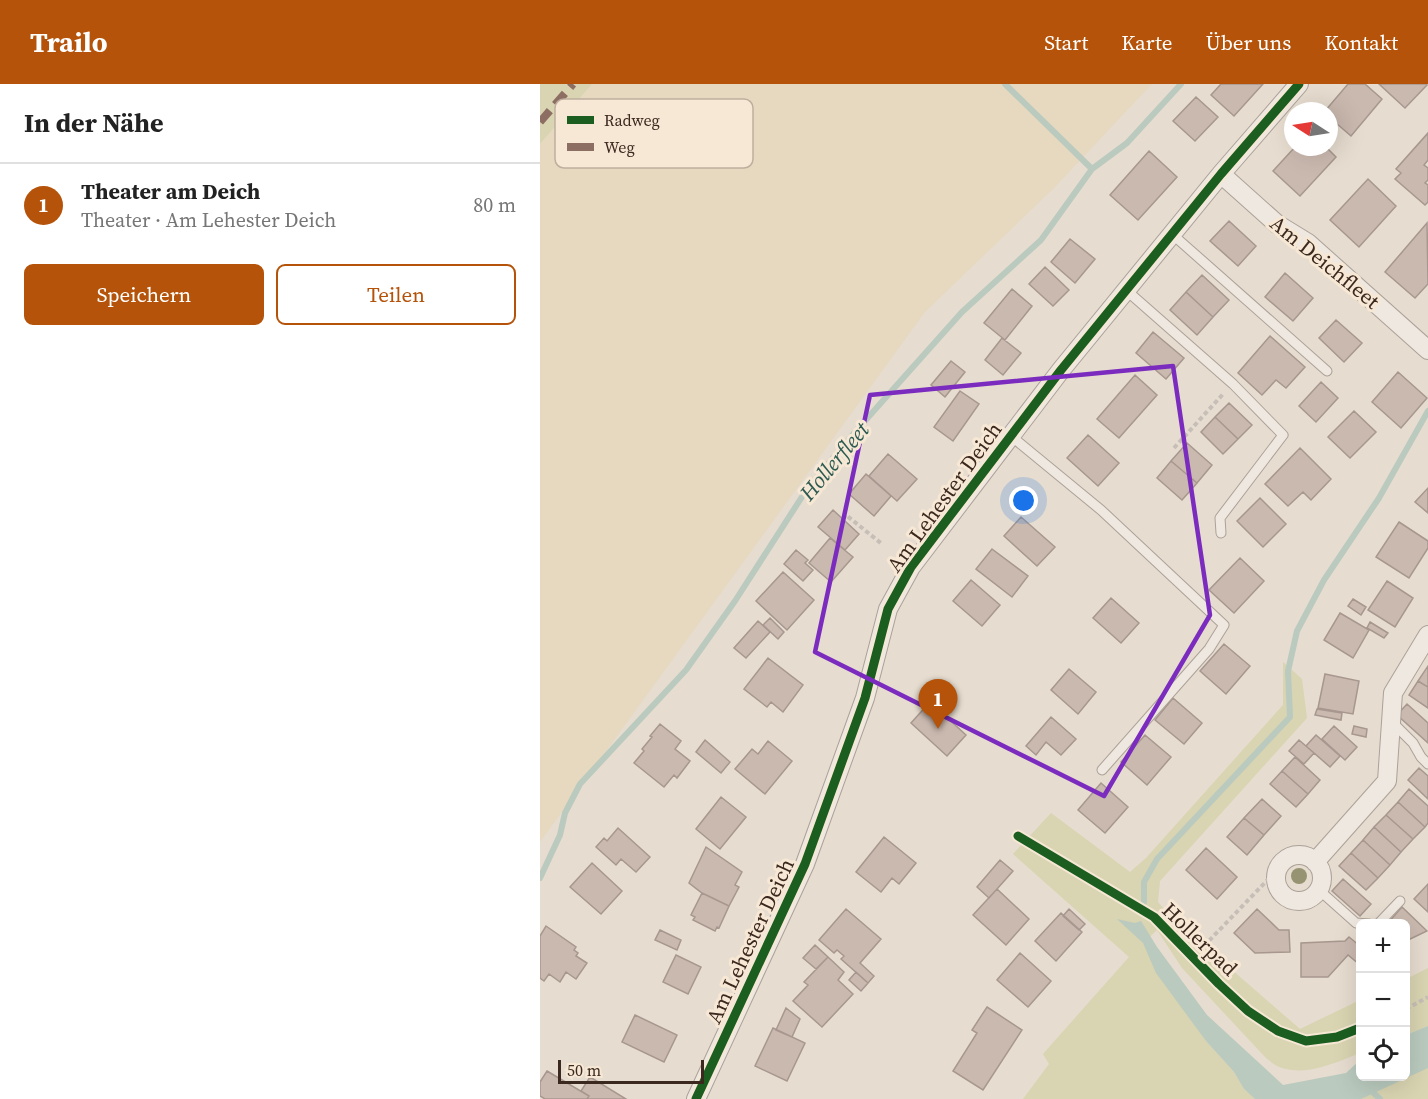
<!DOCTYPE html>
<html lang="de">
<meta charset="utf-8">
<style>
body{margin:0;font-family:"Source Serif 4",serif;background:#f6f6f6;color:#222}
.controls{position:absolute;right:18px;bottom:18px;display:grid;overflow:hidden;border-radius:9px;box-shadow:0 6px 24px #0002}
.controls button{width:54px;height:54px;display:grid;place-items:center;padding:0;border:0;border-bottom:2px solid #e0e0e0;background:#fff;color:#222;font:30px sans-serif}
.compass{position:absolute;left:744px;top:18px;width:54px;height:54px;border-radius:50%;background:#fff;box-shadow:0 6px 24px #0002;rotate:282deg}
.scale{position:absolute;left:18px;bottom:15px;width:146px;box-sizing:border-box;padding-left:6px;border:3px solid #3b281e;border-top:0;font-size:16px;line-height:21px;white-space:nowrap;color:#3b281e;-webkit-text-stroke:4px #f7e8d5;paint-order:stroke}
.you{position:absolute;left:484px;top:417px;width:21px;height:21px;margin:-15px;border:4px solid #fff;border-radius:50%;background:#1a73e8;box-shadow:0 0 0 9px #1a73e833}
.badge{display:grid;place-items:center;width:39px;height:39px;border-radius:50%;background:#b45309;color:#fff;font-size:20px;font-weight:700}
.pin{position:absolute;translate:-50% -50px;filter:drop-shadow(0 2px 3px #0008)}
.pin::after{content:'';position:absolute;top:32px;width:21px;height:18px;background:inherit;clip-path:polygon(0 0,100% 0,50% 100%)}
.list{margin:0;padding:0;list-style:none}
h2{display:flex;justify-content:space-between;align-items:center;height:78px;margin:0;padding:0 24px;font-size:26px}
h2 small{font-size:20px;font-weight:400;color:#767676}
.list li{display:grid;grid-template-columns:39px 1fr auto;gap:18px;align-items:center;box-sizing:border-box;height:84px;padding:0 24px;border-top:2px solid #e0e0e0}
.list b{display:block;font-size:22px;white-space:nowrap}
.list p{margin:0;font-size:20px;white-space:nowrap;color:#767676}
.list em{font-size:20px;font-style:normal;color:#767676}
.actions{display:flex;gap:12px;padding:18px 24px}
.actions a{flex:1;padding:14px 0;border:2px solid #b45309;border-radius:9px;text-align:center;font-size:21px;color:#b45309}
.actions .main{background:#b45309;color:#fff}
.icon{flex:none;width:33px;height:33px;fill:none;stroke:currentColor;stroke-width:2;stroke-linecap:round;stroke-linejoin:round}
.map{position:relative;flex:none;width:888px;height:1015px;overflow:hidden}
header{display:flex;align-items:center;gap:36px;box-sizing:border-box;height:84px;padding:0 30px;background:#b45309;color:#fff}
header strong{font-size:28px}
nav{display:flex;gap:33px;margin-inline-start:auto;font-size:21px}
main{display:flex}
aside{flex:1;background:#fff}
.map>svg:first-child{display:block}
.farmland{fill:#e6d9bf}
.green{fill:#d9d4b1}
.water{fill:#bacabe}
.lines{fill:none;stroke-linecap:round;stroke-linejoin:round}
.stream{stroke:#bacabe;stroke-width:6}
.building{fill:#cab9af;stroke:#a7978e;stroke-width:1.5}
.service-casing{stroke:#aca197;stroke-width:11}
.minor-casing{stroke:#aca197;stroke-width:20}
.path{stroke:#c7bfb7;stroke-width:4;stroke-dasharray:4.5 3;stroke-linecap:butt}
.service{stroke:#eee8e1;stroke-width:9}
.minor{stroke:#eee8e1;stroke-width:18}
.quiet{stroke:#8d6e63;stroke-width:8;stroke-dasharray:15 8;stroke-linecap:butt}
.cycleway-casing{stroke:#f7e8d5;stroke-width:13}
.cycleway{stroke:#1b5e20;stroke-width:9}
.tree{fill:#959371}
.marked{fill:none;stroke:#7b2cbf;stroke-width:4.5;stroke-linejoin:round}
.labels{text-anchor:middle;dominant-baseline:central;stroke-width:6;stroke-linejoin:round;paint-order:stroke}
.street-label{font-size:21px;fill:#3b281e;stroke:#f7e8d5}
.water-label{font-size:22px;font-style:italic;fill:#2d5b52;stroke:#f7e8d5}
.key{fill:#f7e8d5;stroke:#bfae9e;stroke-width:1.5}
.key-label{font-size:16px;fill:#3b281e}
</style>
<header>
<strong>Trailo</strong>
<nav><a>Start</a><a>Karte</a><a>Über uns</a><a>Kontakt</a></nav>
</header>
<main>
<aside>
<h2>In der Nähe<small></small></h2>
<ul class="list">
<li><span class="badge">1</span><div><b>Theater am Deich</b><p>Theater · Am Lehester Deich</p></div><em>80 m</em></li>
</ul>
<div class="actions"><a class="main">Speichern</a><a>Teilen</a></div>
</aside>
<div class="map">
<svg width="888" height="1015" viewBox="0 0 888 1015">
<rect width="100%" height="100%" fill="#e6dccf"/>
<path class="farmland" d="M 52,0 L 612,0 L 513,105 L 385,228 L 0,758 L 0,60 Z"/>
<path class="green" d="M 0,0 L 52,0 L 0,60 Z
M 743,578 L 762,595 L 767,634 L 620,797 L 618,818 L 630,832 L 760,945 L 820,916 L 820,969 C 797,978 768,992 742,984 C 736,982 731,978 726,974 L 642,884 L 617,846 L 603,859 L 666,957 L 694,988 L 704,1005 L 715,1015 L 483,1015 L 509,980 L 503,970 L 589,873 L 473,770 L 511,729 L 590,788 L 606,774 L 743,621 Z
M 888,884 L 888,942 L 866,951 L 866,895 Z
M 888,962 L 888,1015 L 787,1015 L 866,992 Z"/>
<path class="water" d="M 577,835 L 595,839 L 601,837 L 617,863 L 667,931 L 743,1001 L 806,989 L 820,976 L 820,992 L 866,992 L 866,951 L 888,942 L 888,984 L 821,1015 L 715,1015 L 704,1005 L 694,988 L 666,957 L 616,889 L 603,859 Z"/>
<g class="lines">
<path class="stream" d="M 465,0 L 552,85
M 0,794 L 20,751 L 25,729 L 40,700 L 146,586 L 195,517 L 267,405 L 315,348 L 422,228 L 501,156 L 552,85 L 587,59 L 641,0
M 604,818 L 604,798 L 617,775 L 750,633 L 748,587 L 757,547 L 784,496 L 839,414 L 888,327
M 829,1005 L 840,1015"/>
</g>
<path class="building" d="M 681,0 L 723,0 L 694,32 L 671,11 Z
M 808,0 L 825,0 L 842,15 L 811,52 L 789,33 L 789,27 L 785,27 Z
M 839,0 L 886,0 L 887,1 L 865,24 Z
M 656,13 L 678,33 L 655,57 L 633,37 Z
M 888,49 L 888,76 L 884,81 L 888,84 L 888,96 L 885,99 L 888,101 L 888,118 L 885,121 L 855,95 L 861,89 L 856,85 Z
M 755,63 L 786,63 L 796,73 L 760,112 L 733,87 Z
M 609,67 L 637,93 L 598,136 L 570,111 Z
M 828,95 L 856,122 L 819,163 L 790,136 Z
M 689,137 L 716,162 L 698,182 L 670,157 Z
M 887,139 L 888,200 L 875,214 L 845,188 Z
M 530,155 L 555,175 L 535,199 L 511,178 Z
M 505,183 L 529,206 L 513,222 L 489,200 Z
M 745,189 L 773,214 L 753,237 L 725,213 Z
M 662,191 L 689,216 L 673,233 L 646,208 Z
M 472,205 L 492,222 L 465,256 L 444,239 Z
M 646,208 L 673,233 L 657,251 L 630,226 Z
M 796,236 L 822,259 L 804,278 L 779,254 Z
M 613,248 L 644,274 L 626,295 L 596,269 Z
M 730,252 L 765,283 L 746,304 L 736,296 L 722,311 L 698,289 Z
M 462,254 L 481,269 L 463,291 L 445,276 Z
M 411,277 L 425,288 L 405,313 L 391,301 Z
M 858,288 L 887,314 L 861,344 L 832,318 Z
M 595,291 L 617,311 L 579,354 L 557,335 Z
M 781,298 L 798,314 L 776,338 L 759,322 Z
M 420,307 L 439,320 L 413,357 L 394,343 Z
M 689,319 L 712,341 L 698,355 L 675,333 Z
M 814,327 L 836,348 L 810,374 L 788,353 Z
M 675,333 L 698,355 L 683,370 L 661,348 Z
M 548,351 L 579,379 L 558,402 L 527,374 Z
M 647,359 L 672,381 L 657,399 L 631,377 Z
M 760,364 L 791,395 L 771,416 L 763,408 L 748,422 L 725,400 Z
M 348,370 L 377,395 L 357,417 L 329,392 Z
M 631,377 L 657,399 L 642,416 L 617,394 Z
M 326,390 L 351,412 L 334,432 L 309,410 Z
M 888,404 L 888,429 L 875,418 Z
M 720,414 L 746,440 L 723,463 L 697,437 Z
M 293,426 L 319,450 L 305,466 L 278,443 Z
M 481,433 L 515,463 L 497,482 L 464,452 Z
M 859,438 L 888,457 L 888,464 L 869,494 L 836,473 Z
M 290,454 L 313,473 L 291,498 L 269,479 Z
M 452,465 L 488,492 L 472,513 L 436,485 Z
M 256,466 L 268,476 L 265,479 L 273,486 L 263,497 L 244,480 Z
M 700,474 L 724,497 L 694,529 L 669,506 Z
M 243,488 L 274,516 L 247,546 L 216,517 Z
M 431,496 L 460,521 L 442,542 L 413,517 Z
M 847,497 L 873,514 L 855,543 L 828,526 Z
M 571,514 L 599,539 L 581,559 L 553,534 Z
M 813,515 L 826,523 L 821,531 L 808,522 Z
M 800,529 L 829,546 L 813,574 L 784,556 Z
M 230,534 L 244,548 L 238,555 L 223,541 Z
M 218,537 L 230,548 L 206,574 L 194,564 Z
M 830,538 L 848,549 L 844,554 L 827,544 Z
M 684,560 L 710,582 L 686,610 L 660,587 Z
M 228,574 L 263,601 L 243,628 L 231,618 L 227,623 L 204,605 Z
M 888,582 L 888,603 L 878,597 Z
M 529,585 L 556,608 L 538,630 L 511,606 Z
M 785,590 L 819,597 L 813,630 L 778,624 Z
M 878,597 L 888,603 L 888,624 L 869,611 Z
M 633,614 L 662,639 L 644,660 L 615,636 Z
M 390,618 L 426,651 L 407,672 L 371,639 Z
M 867,620 L 888,639 L 888,659 L 857,631 Z
M 777,625 L 802,629 L 801,636 L 775,631 Z
M 511,633 L 536,655 L 521,671 L 506,658 L 496,671 L 486,662 Z
M 120,640 L 141,657 L 135,665 L 150,677 L 137,694 L 134,691 L 124,703 L 94,679 L 104,667 L 102,665 L 112,653 L 110,652 Z
M 794,642 L 817,663 L 805,676 L 782,655 Z
M 814,642 L 827,645 L 826,653 L 812,650 Z
M 605,651 L 631,673 L 607,701 L 581,678 Z
M 776,651 L 800,672 L 790,683 L 766,662 Z
M 165,656 L 190,678 L 181,689 L 156,668 Z
M 759,656 L 774,669 L 764,680 L 749,667 Z
M 228,657 L 252,677 L 225,710 L 195,685 L 212,665 L 218,670 Z
M 755,673 L 780,696 L 768,710 L 742,687 Z
M 879,684 L 888,692 L 888,715 L 868,696 Z
M 742,687 L 768,710 L 756,723 L 730,700 Z
M 561,699 L 588,723 L 565,749 L 538,726 Z
M 869,705 L 888,722 L 888,739 L 885,743 L 858,718 Z
M 181,713 L 206,733 L 180,765 L 156,745 Z
M 722,715 L 741,732 L 724,751 L 704,734 Z
M 858,718 L 885,743 L 873,755 L 846,731 Z
M 846,731 L 873,755 L 861,768 L 834,743 Z
M 704,734 L 724,751 L 707,771 L 687,753 Z
M 834,743 L 861,768 L 850,781 L 823,756 Z
M 78,744 L 110,773 L 96,788 L 81,775 L 76,781 L 56,763 L 64,754 L 67,757 Z
M 344,753 L 376,779 L 359,800 L 352,794 L 341,808 L 316,788 Z
M 823,756 L 850,781 L 838,794 L 811,769 Z
M 166,763 L 202,788 L 195,801 L 199,803 L 189,822 L 162,809 L 149,799 Z
M 666,764 L 697,793 L 677,815 L 646,786 Z
M 811,769 L 838,794 L 826,806 L 799,782 Z
M 460,776 L 473,787 L 449,814 L 437,803 Z
M 52,779 L 82,807 L 61,830 L 30,803 Z
M 803,795 L 831,820 L 820,832 L 792,807 Z
M 888,800 L 888,828 L 874,815 Z
M 457,805 L 489,835 L 466,861 L 433,831 Z
M 162,809 L 189,822 L 179,844 L 177,843 L 175,847 L 153,836 L 155,833 L 151,831 Z
M 862,823 L 887,847 L 866,857 L 866,840 L 847,840 Z
M 306,825 L 341,855 L 320,879 L 334,892 L 328,899 L 301,875 L 304,872 L 297,866 L 294,869 L 279,856 Z
M 529,825 L 545,840 L 539,846 L 523,832 Z
M 717,825 L 739,846 L 749,846 L 750,868 L 715,869 L 694,849 Z
M 521,829 L 542,848 L 516,877 L 495,857 Z
M 6,842 L 36,863 L 34,866 L 38,869 L 36,872 L 47,879 L 36,895 L 26,888 L 20,898 L 9,890 L 4,897 L 0,894 L 0,852 Z
M 120,846 L 141,856 L 137,866 L 115,856 Z
M 809,853 L 820,862 L 820,881 L 808,871 L 788,893 L 761,893 L 761,859 L 805,857 Z
M 275,861 L 288,873 L 276,885 L 263,874 Z
M 480,869 L 511,897 L 488,923 L 457,896 Z
M 136,871 L 161,883 L 148,910 L 123,898 Z
M 288,873 L 304,888 L 298,896 L 313,910 L 282,943 L 253,917 L 268,901 L 264,898 Z
M 316,888 L 328,899 L 321,907 L 309,896 Z
M 447,923 L 482,946 L 443,1006 L 413,987 L 437,949 L 432,946 Z
M 246,924 L 260,935 L 252,953 L 236,946 Z
M 95,931 L 137,951 L 124,978 L 82,958 Z
M 233,944 L 265,959 L 247,997 L 215,982 Z
M 7,987 L 49,1012 L 47,1015 L 5,1015 L 0,1012 L 0,998 Z
M 50,993 L 86,1015 L 47,1015 L 49,1012 L 41,1007 Z"/>
<g class="lines">
<defs>
<path id="service" d="M 632,150 L 787,287
M 586,206 L 693,300 L 743,351 L 680,434 L 681,449
M 471,352 L 561,426 L 684,541 L 669,565 L 562,686
M 853,639 L 873,659 L 881,673 L 888,680
M 779,806 L 816,839 L 829,840
M 838,840 L 860,817"/>
<path id="minor" d="M 681,90 L 737,140 L 768,159 L 888,266
M736 794a23 23 0 1 1 46 0a23 23 0 1 1-46 0Z
M 775,778 L 847,697 L 853,609 L 888,551
M 156,1015 L 265,780 L 325,614 L 348,525 L 371,483 L 521,286 L 681,90 L 759,0"/>
</defs>
<use href="#service" class="service-casing"/>
<use href="#minor" class="minor-casing"/>
<path class="path" d="M 634,364 L 684,309
M 303,435 L 306,431 L 342,460
M 478,752 L 614,833 L 679,900 L 708,927 L 738,947 L 766,957 L 797,953 L 820,944
M 652,871 L 665,861 L 738,785
M 866,925 L 888,913"/>
<use href="#service" class="service"/>
<use href="#minor" class="minor"/>
<path class="quiet" d="M 0,38 L 33,0"/>
<defs>
<path id="cycleway" d="M 478,752 L 614,833 L 679,900 L 708,927 L 738,947 L 766,957 L 797,953 L 820,944
M 156,1015 L 265,780 L 325,614 L 348,525 L 371,483 L 521,286 L 681,90 L 759,0"/>
</defs>
<use href="#cycleway" class="cycleway-casing"/>
<use href="#cycleway" class="cycleway"/>
</g>
<circle class="tree" cx="759" cy="792" r="8"/>
<path class="marked" d="M 633,282 L 670,531 L 564,712 L 275,568 L 330,311 Z"/>
<g class="labels">
<g class="street-label">
<text transform="translate(785 178) rotate(39)">Am Deichfleet</text>
<text transform="translate(404 413) rotate(-54)">Am Lehester Deich</text>
<text transform="translate(660 855) rotate(44)">Hollerpad</text>
<text transform="translate(210 857) rotate(-65)">Am Lehester Deich</text>
</g>
<g class="water-label">
<text transform="translate(294 377) rotate(-50)">Hollerfleet</text>
</g>
</g>
<rect x="15" y="15" width="198" height="69" rx="9" class="key"/>
<rect x="27" y="32" width="27" height="8" fill="#1b5e20"/>
<rect x="27" y="59" width="27" height="8" fill="#8d6e63"/>
<g class="key-label">
<text x="64" y="42">Radweg</text>
<text x="64" y="69">Weg</text>
</g>
</svg>
<div class="controls">
<button>+</button>
<button>−</button>
<button><svg class="icon" aria-label="locate" viewBox="0 0 24 24"><circle cx="12" cy="12" r="6"/><path d="M12 2v4M12 18v4M2 12h4M18 12h4"/></svg></button>
</div>
<svg class="compass" viewBox="-18 -18 36 36"><path d="M0-13l5 13h-10z" fill="#e53935"/><path d="M0 13l5-13h-10z" fill="#767676"/></svg>
<div class="scale">50 m</div>
<div class="you"></div>
<div class="pin badge" style="left:398px;top:645px">1</div>
</div>
</main>
